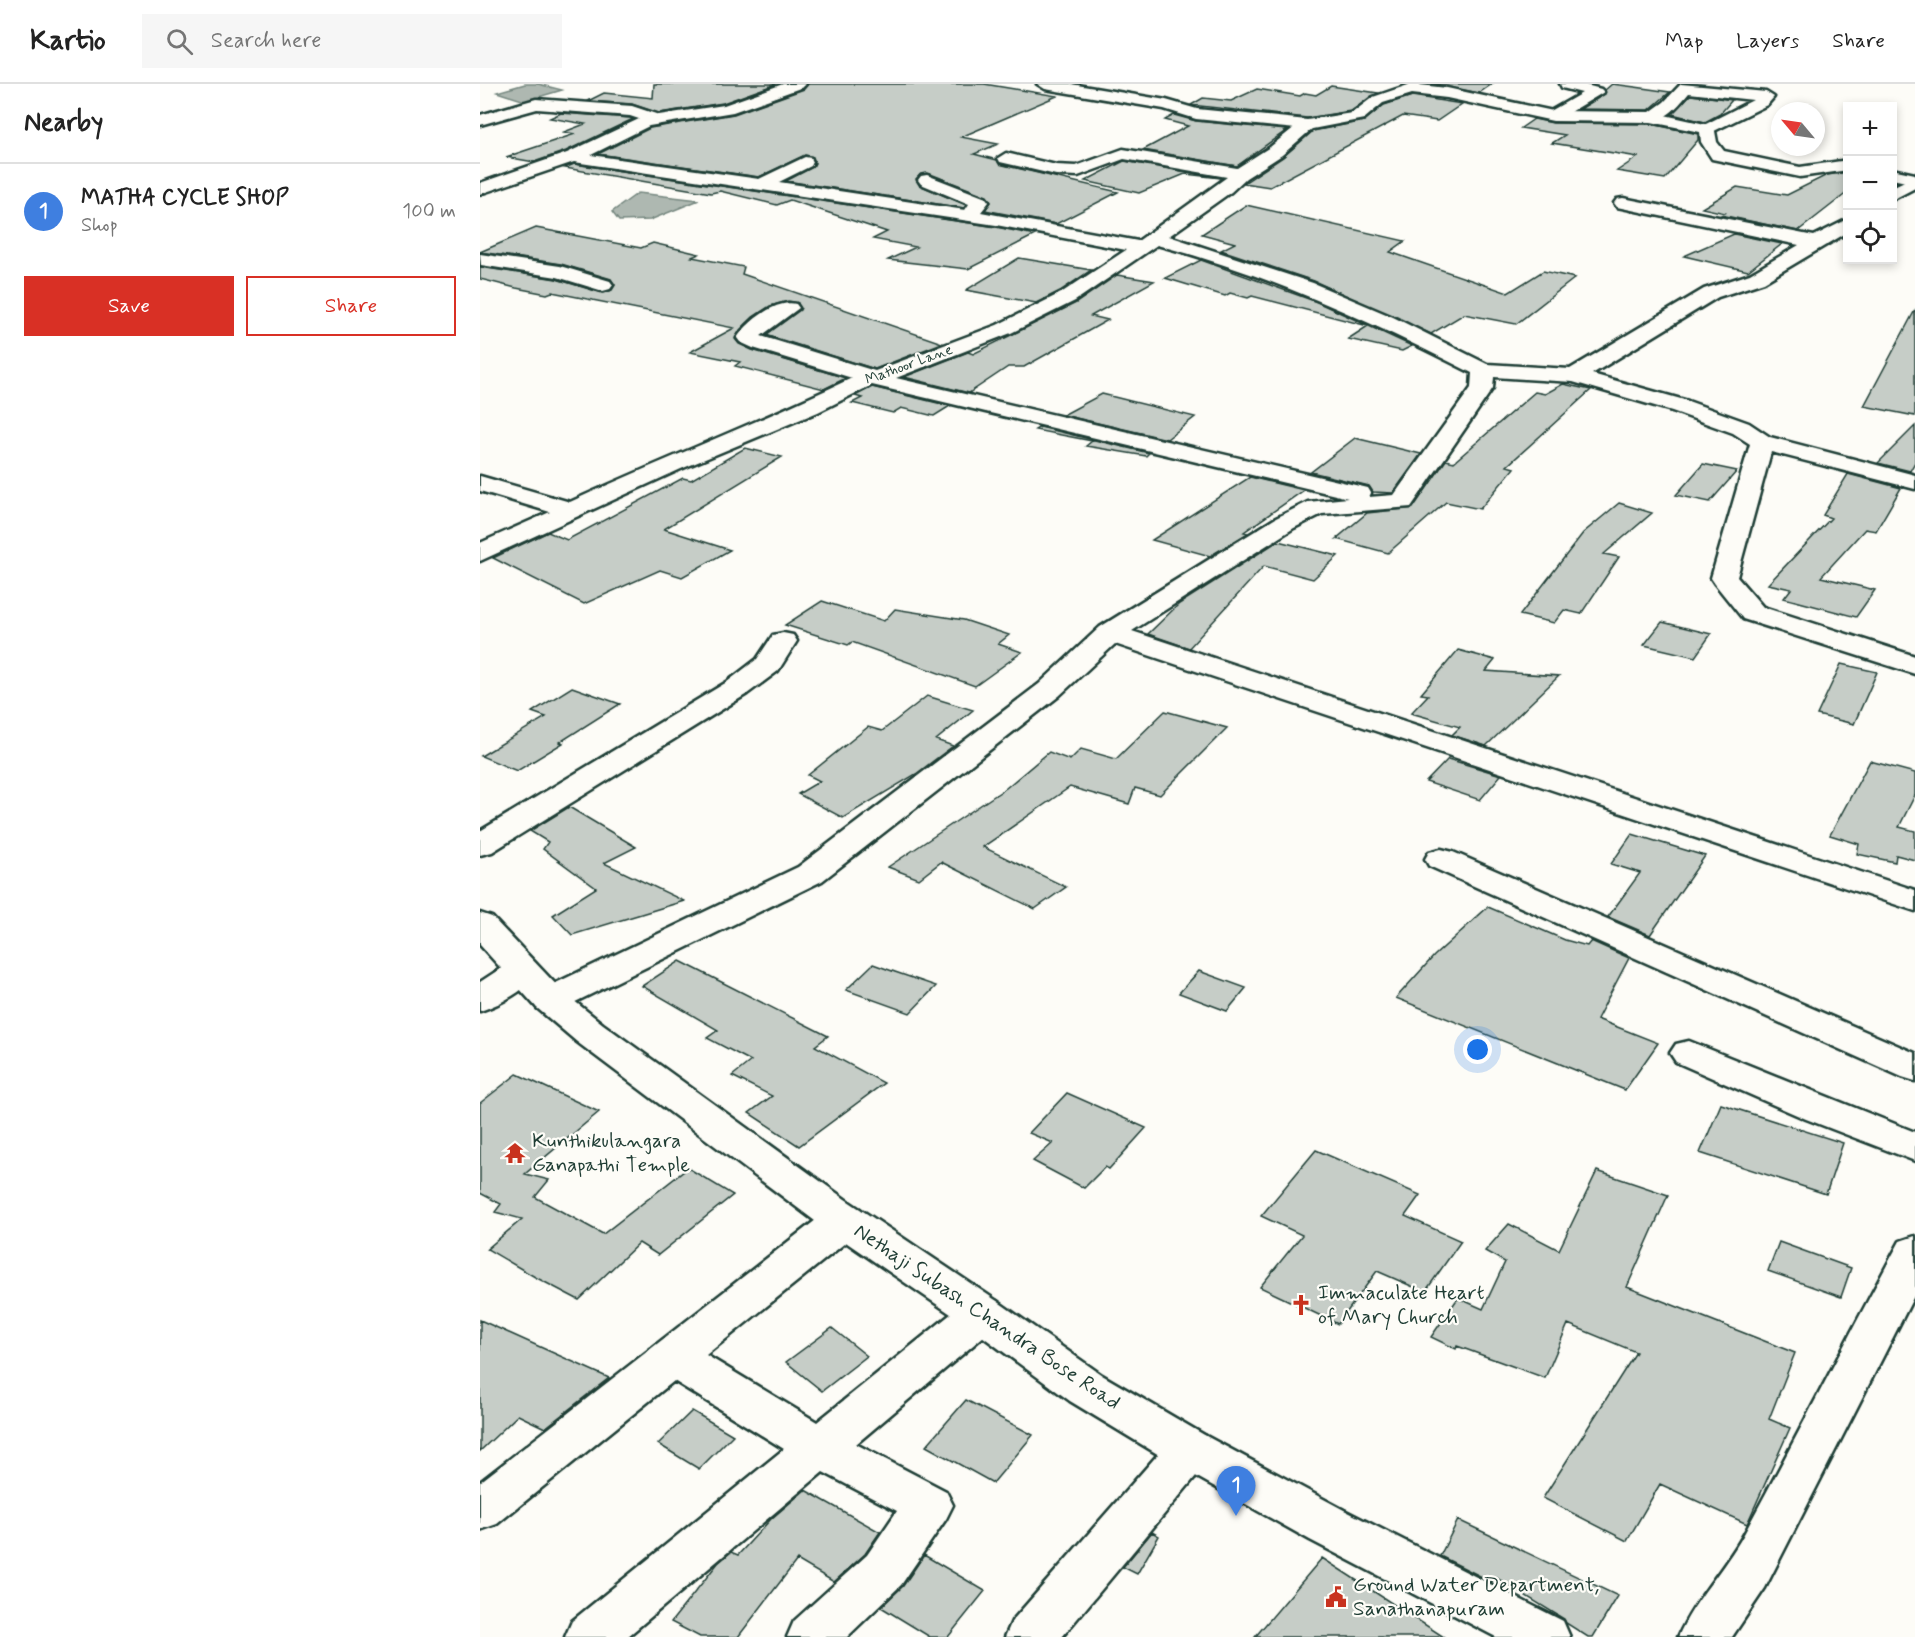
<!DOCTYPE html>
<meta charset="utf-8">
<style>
body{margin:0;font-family:Mynerve,sans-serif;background:#f6f6f6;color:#222}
.controls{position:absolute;right:18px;top:18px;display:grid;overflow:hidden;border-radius:0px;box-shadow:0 3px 9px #0003}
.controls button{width:54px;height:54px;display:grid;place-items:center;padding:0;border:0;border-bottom:2px solid #e0e0e0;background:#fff;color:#222;font:30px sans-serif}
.compass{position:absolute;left:1291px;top:18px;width:54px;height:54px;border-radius:50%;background:#fff;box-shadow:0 3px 9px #0003;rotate:299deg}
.you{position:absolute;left:998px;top:966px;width:21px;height:21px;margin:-15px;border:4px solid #fff;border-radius:50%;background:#1a73e8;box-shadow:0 0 0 9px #1a73e833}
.badge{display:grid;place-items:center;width:39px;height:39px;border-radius:50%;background:#d93025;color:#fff;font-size:20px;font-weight:700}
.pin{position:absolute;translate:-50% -50px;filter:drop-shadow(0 2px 3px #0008)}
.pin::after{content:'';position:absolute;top:32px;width:21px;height:18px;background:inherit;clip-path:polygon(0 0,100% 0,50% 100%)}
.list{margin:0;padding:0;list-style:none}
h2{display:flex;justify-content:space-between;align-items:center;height:78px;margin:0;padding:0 24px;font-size:26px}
h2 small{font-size:20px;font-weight:400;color:#767676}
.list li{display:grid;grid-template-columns:39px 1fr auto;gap:18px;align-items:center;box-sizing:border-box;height:96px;padding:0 24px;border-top:2px solid #e0e0e0}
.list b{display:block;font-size:22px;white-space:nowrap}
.list p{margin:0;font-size:20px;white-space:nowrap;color:#767676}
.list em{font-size:20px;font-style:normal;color:#767676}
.actions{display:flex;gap:12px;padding:18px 24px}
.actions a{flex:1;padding:14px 0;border:2px solid #d93025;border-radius:0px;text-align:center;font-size:21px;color:#d93025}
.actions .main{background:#d93025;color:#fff}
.icon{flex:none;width:33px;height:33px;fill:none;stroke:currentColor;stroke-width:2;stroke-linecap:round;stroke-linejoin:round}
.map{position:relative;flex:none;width:1435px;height:1553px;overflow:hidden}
header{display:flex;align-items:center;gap:36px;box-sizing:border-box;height:84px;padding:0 30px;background:#fff;border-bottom:2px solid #e0e0e0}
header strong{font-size:28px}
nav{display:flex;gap:33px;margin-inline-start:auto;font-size:21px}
.search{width:420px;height:54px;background:#f6f6f6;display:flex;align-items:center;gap:15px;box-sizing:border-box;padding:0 21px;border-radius:0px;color:#767676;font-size:22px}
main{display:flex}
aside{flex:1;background:#fff}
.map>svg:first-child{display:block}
.water{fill:#aeb8b1;stroke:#75877f;stroke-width:1.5}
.building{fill:#c6cdc7;stroke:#1f3d34;stroke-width:1.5}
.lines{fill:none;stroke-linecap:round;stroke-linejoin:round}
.minor-casing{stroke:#1f3d34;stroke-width:5}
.tertiary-casing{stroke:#1f3d34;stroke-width:5}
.secondary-casing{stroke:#1f3d34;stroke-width:5}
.minor{fill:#fdfcf7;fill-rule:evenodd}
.tertiary{fill:#fdfcf7;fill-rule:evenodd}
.secondary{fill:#fdfcf7;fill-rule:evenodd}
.labels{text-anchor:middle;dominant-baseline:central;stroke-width:4.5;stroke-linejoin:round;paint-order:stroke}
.far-street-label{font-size:15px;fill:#1f3d34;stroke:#fdfcf7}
.near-poi-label{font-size:21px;fill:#1f3d34;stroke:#fdfcf7;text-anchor:start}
.near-street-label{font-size:21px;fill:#1f3d34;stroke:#fdfcf7}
</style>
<header>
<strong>Kartio</strong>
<div class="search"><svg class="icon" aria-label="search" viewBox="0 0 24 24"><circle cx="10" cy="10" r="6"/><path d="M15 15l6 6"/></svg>Search here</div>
<nav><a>Map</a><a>Layers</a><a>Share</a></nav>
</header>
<main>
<aside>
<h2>Nearby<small></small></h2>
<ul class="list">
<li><span class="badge" style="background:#3f7fe0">1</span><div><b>MATHA CYCLE SHOP</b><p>Shop</p></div><em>100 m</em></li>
</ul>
<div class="actions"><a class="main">Save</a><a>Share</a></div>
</aside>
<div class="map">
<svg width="1435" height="1553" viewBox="0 0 1435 1553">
<rect width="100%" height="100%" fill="#fdfcf7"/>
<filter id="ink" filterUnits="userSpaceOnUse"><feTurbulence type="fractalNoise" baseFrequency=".0167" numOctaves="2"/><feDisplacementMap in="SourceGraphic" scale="12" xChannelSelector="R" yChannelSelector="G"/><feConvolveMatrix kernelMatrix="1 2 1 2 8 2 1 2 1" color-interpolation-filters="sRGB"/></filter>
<g filter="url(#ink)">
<path class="water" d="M 45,0 L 58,0 L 82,6 L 45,17 L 17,8 Z
M 158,109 L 219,116 L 170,136 L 139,137 L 132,128 Z"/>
<path class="building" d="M 174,0 L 296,0 L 243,19 L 179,29 L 152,20 L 108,17 L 124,9 L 173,14 Z
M 328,0 L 504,0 L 577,12 L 481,53 L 518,60 L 494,70 L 517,76 L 519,80 L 638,108 L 576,140 L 505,126 L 511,118 L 507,112 L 448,89 L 441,90 L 436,95 L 439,101 L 486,121 L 484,124 L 306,97 L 333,83 L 335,79 L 333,73 L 325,71 L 279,93 L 118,70 L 170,44 L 254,30 L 324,5 Z
M 951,0 L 1012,0 L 999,9 Z
M 1132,0 L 1155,3 L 1190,8 L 1169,26 L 1100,25 L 1125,10 L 1125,6 Z
M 851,2 L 898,9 L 871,27 L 827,34 L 711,21 L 723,14 L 751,17 L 777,5 L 820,12 L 825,9 L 836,11 Z
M 1210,11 L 1238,14 L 1252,16 L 1240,30 L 1225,38 L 1192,30 Z
M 932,12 L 982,20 L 957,37 L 923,32 L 790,103 L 764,99 L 803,73 L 833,47 L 884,37 L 904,21 Z
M 81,29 L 150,34 L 153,35 L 86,67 L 54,78 L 26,73 L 95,50 L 84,48 L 105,40 L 70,34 Z
M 694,31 L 716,37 L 807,46 L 757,82 L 663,66 L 708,42 L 685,36 Z
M 1054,35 L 1073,39 L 1171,40 L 1218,50 L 1218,56 L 1185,95 L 1137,87 L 1158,73 L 1072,59 L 1085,51 L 1041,44 Z
M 644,77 L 741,94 L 705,90 L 659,109 L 605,97 Z
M 94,80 L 516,143 L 555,151 L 488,185 L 408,176 L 436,163 L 393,155 L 407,148 L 310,116 L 297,121 L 240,107 L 231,109 L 85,84 Z
M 1368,88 L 1368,108 L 1318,147 L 1241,131 L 1245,129 L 1222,124 L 1257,103 L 1307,111 L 1347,91 Z
M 766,121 L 925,157 L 910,168 L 1028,209 L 1063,187 L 1095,194 L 1036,240 L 984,230 L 951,250 L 834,197 L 741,166 L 755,159 L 722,150 Z
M 56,144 L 161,164 L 173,159 L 219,170 L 212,173 L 264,183 L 262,190 L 462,259 L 395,285 L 286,251 L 320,226 L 318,219 L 308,217 L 290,222 L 273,233 L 260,246 L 255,255 L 259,260 L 272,266 L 366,294 L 344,305 L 255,282 L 260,278 L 210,268 L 254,244 L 72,208 L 67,210 L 36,204 L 0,195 L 0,183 L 76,195 L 122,209 L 132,206 L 135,201 L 131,195 L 81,180 L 0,168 Z
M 1254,150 L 1302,160 L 1268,187 L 1204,172 Z
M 539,174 L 611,186 L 580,207 L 556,219 L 486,206 Z
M 721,176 L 837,218 L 932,262 L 922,267 L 868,255 L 888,242 L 772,212 L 768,214 L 750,209 L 745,212 L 685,194 Z
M 637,191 L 674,197 L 611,232 L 628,236 L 544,283 L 528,283 L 489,309 L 424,293 L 488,268 L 493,270 L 596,219 Z
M 1435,226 L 1435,332 L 1384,322 Z
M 1083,300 L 1111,306 L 1027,382 L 1034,384 L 1000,425 L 966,418 L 908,469 L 856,455 L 887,429 L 933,424 L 966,376 L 974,378 L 1055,308 L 1065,310 Z
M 392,303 L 470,322 L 454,332 L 421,324 L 413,329 L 372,319 L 382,314 L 375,312 Z
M 622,310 L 715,333 L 687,355 L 583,331 Z
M 1435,342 L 1435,378 L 1430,387 L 1398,379 Z
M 560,343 L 669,369 L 666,372 L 606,362 L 612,357 L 555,346 Z
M 875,354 L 941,370 L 913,409 L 893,408 L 889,402 L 831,388 Z
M 265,364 L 302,373 L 184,445 L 250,466 L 202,493 L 180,486 L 104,520 L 13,474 L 68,448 L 87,456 L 203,394 L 211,396 Z
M 1223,380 L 1257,387 L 1230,418 L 1196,411 Z
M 1368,390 L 1421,404 L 1396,447 L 1385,445 L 1341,493 L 1395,506 L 1376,533 L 1304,514 L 1311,505 L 1288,500 L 1351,434 L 1343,431 Z
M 770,393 L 824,406 L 764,448 L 768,449 L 730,472 L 672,456 Z
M 1139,419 L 1172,429 L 1124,470 L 1139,473 L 1101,530 L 1084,526 L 1074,539 L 1040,531 L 1103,449 Z
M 798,457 L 858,472 L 833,495 L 784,482 L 709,564 L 668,550 L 699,520 Z
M 342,517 L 404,537 L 415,525 L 484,536 L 529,551 L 518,560 L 542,568 L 495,602 L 372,558 L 368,561 L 305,541 Z
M 1182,538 L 1231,550 L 1215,573 L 1164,561 Z
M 978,566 L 1015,576 L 1006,587 L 1079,592 L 1006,662 L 972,651 L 980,643 L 931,629 L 948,611 L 941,610 Z
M 1361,580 L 1397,588 L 1374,640 L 1337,631 Z
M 92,603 L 140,620 L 80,658 L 83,659 L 37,687 L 1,672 L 66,633 L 52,628 Z
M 447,612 L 493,626 L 456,656 L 473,662 L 436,690 L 363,734 L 318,710 L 340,697 L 328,691 L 388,643 L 402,647 Z
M 685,627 L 747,644 L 680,711 L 655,704 L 649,720 L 590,703 L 503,763 L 586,803 L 555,825 L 461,778 L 439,795 L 408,783 L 526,704 L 569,668 L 590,676 L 601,665 L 636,675 Z
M 968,675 L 1021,691 L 1000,716 L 946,698 Z
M 1390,677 L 1435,689 L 1435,711 L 1419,743 L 1435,747 L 1435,776 L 1416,771 L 1415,778 L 1377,770 L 1379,760 L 1350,751 Z
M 89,723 L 156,763 L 124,779 L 204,817 L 92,851 L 73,831 L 116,804 L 63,765 L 68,758 L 50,747 Z
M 1152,750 L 1225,772 L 1170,851 L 1128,833 L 1160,789 L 1131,780 Z
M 1008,823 L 1085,856 L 1107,862 L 1111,857 L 1149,874 L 1117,935 L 1178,959 L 1145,1006 L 916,914 L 954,872 Z
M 200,877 L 348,952 L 335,962 L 404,999 L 319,1062 L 269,1029 L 292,1012 L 252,992 L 271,977 L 227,954 L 238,946 L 162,902 Z
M 393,880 L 415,888 L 456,902 L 430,929 L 366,906 Z
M 719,887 L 766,904 L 747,927 L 699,909 Z
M 37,990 L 119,1028 L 45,1090 L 69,1096 L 55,1113 L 123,1150 L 208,1084 L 253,1111 L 178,1171 L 159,1159 L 99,1216 L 55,1193 L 7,1165 L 42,1135 L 15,1128 L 21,1120 L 0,1109 L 0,1019 Z
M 587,1009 L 666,1044 L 629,1085 L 625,1083 L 604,1104 L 553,1077 L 573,1059 L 549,1049 Z
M 1241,1020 L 1363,1059 L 1346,1110 L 1220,1069 Z
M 836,1066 L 940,1111 L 925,1132 L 981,1157 L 945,1208 L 897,1187 L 858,1240 L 780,1203 L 822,1151 L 781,1132 Z
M 1117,1087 L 1188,1111 L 1147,1203 L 1315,1269 L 1289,1335 L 1310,1344 L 1267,1440 L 1180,1400 L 1147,1457 L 1063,1414 L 1156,1268 L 1088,1240 L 1065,1294 L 977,1262 L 976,1265 L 951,1253 L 978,1214 L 1003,1225 L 1025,1178 L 1005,1167 L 1029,1140 L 1079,1166 Z
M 1299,1158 L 1371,1184 L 1361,1213 L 1288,1187 Z
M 0,1236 L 129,1294 L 65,1344 L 38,1331 L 0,1367 Z
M 352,1244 L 387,1272 L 342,1307 L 306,1278 Z
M 486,1316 L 553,1351 L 513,1399 L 446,1362 Z
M 212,1327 L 253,1351 L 219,1385 L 178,1360 Z
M 325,1406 L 400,1448 L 385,1470 L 354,1498 L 317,1476 L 258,1553 L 220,1553 L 191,1538 L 238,1479 L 251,1468 L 258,1471 L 291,1435 Z
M 978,1436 L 1138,1512 L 1113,1553 L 1108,1553 L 1086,1539 L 1084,1535 L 1015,1493 L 1012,1498 L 960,1472 Z
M 672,1448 L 679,1452 L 657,1490 L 643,1483 Z
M 444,1471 L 505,1507 L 468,1553 L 450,1553 L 401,1523 L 423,1502 Z
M 842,1474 L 964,1553 L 775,1553 Z"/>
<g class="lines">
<defs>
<path id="minor" d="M 303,0 L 326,0 L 323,3 L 253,28 L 169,42 L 111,71 L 279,95 L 325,73 L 331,74 L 333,78 L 331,82 L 299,98 L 485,126 L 489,120 L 441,100 L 438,96 L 441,92 L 447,91 L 506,114 L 509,118 L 501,128 L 658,157 L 747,93 L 644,75 L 598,92 L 576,91 L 520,78 L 518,74 L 526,69 L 576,81 L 596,82 L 643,65 L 757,84 L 790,63 L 821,38 L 833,38 L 835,41 L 833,44 L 802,71 L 766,94 L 751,108 L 689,152 L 833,199 L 913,233 L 1007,280 L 1090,285 L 1224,205 L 1270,190 L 1319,161 L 1137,123 L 1134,119 L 1137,115 L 1143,114 L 1334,152 L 1368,135 L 1368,148 L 1284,198 L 1238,213 L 1112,290 L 1208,317 L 1269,339 L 1290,353 L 1435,391 L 1435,405 L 1291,368 L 1257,493 L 1283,523 L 1435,572 L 1435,590 L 1263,535 L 1235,500 L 1231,494 L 1270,360 L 1253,349 L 1192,327 L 1093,298 L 1014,293 L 1013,304 L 931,423 L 842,430 L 814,444 L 652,547 L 1435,806 L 1435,827 L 635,560 L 579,612 L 342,797 L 83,924 L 70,928 L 57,924 L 52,916 L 57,908 L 318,783 L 559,600 L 620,543 L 796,434 L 828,418 L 868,414 L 392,301 L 338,328 L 201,385 L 0,477 L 0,459 L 70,428 L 0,407 L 0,392 L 90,418 C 184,375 280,338 372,294 L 273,264 L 260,258 L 257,254 C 267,238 296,215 316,220 L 319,224 L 281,252 L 395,287 L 517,241 L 581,209 L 646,166 L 516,141 L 94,78 L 0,110 L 0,99 L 87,69 L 159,35 L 150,32 L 57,25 L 0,41 L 0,31 L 56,15 L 152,22 L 179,31 L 244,21 ZM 677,161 C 788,190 890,237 992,289 L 991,304 L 914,411 L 889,413 L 891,409 L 888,404 L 416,294 L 531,249 L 595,217 Z
M 1080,0 L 1102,0 L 1121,5 L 1124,8 L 1079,35 L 1067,35 L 1065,32 L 1067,29 L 1102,9 L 1082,4 Z
M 1201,0 L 1286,8 L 1294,13 L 1287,21 L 1228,50 L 1222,48 L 1220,45 L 1222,42 L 1273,16 L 1209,9 C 1199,21 1183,41 1165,36 L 1163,33 L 1184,18 Z
M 1435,92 L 1435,104 L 1412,116 L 1412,103 Z
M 0,170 L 80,182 L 130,197 L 133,201 L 130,205 L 123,207 L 77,193 L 1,181 Z
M 303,549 L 313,551 L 317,557 L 298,587 L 267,610 L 12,768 L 0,771 L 0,747 L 247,598 L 277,575 L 293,551 Z
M 961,765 L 973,768 L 1435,969 L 1435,997 L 1422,993 L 949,782 L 945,775 L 949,768 Z
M 42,876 L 55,879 L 60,887 C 48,905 20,921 0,927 L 0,898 L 29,879 Z
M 1209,957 L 1435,1048 L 1435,1077 L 1326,1035 L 1196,978 L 1190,969 L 1196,960 Z
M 365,1121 L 380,1125 L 386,1136 L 380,1147 L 226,1271 L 337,1338 L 487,1217 L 502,1212 L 517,1217 L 524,1229 L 517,1241 L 376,1360 L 466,1407 L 473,1421 L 466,1435 L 421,1501 L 367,1553 L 307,1553 L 314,1537 L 387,1471 L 417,1427 L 343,1388 L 147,1553 L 85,1553 L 92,1537 L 304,1365 L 194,1297 L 17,1440 L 0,1446 L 0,1398 L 350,1125 Z
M 1435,1152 L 1435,1210 L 1285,1504 L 1252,1553 L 1198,1553 C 1214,1516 1244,1486 1264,1450 C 1317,1353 1367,1254 1420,1157 Z
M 710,1347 L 726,1352 L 733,1366 L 726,1380 L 582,1553 L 525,1553 L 532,1537 L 694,1352 Z"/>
<path id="tertiary" d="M 557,0 L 591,0 L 686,16 L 717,25 L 827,36 L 872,29 L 893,13 L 931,0 L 967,4 L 1073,27 L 1171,28 L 1234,42 L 1237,58 L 1244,67 L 1320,83 L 1368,76 L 1368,86 L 1320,93 L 1232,75 L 1221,58 L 1220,48 L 1171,38 L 1073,37 L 967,14 L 932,10 L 903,19 L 884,35 L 827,46 L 716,35 L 684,25 L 565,5 Z
M 1412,85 L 1435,90 L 1435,100 L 1412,95 Z"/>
<path id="secondary" d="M 0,829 L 12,833 L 83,908 L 123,940 L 365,1115 L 517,1217 L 622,1291 L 726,1352 L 864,1426 L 1083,1537 L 1090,1553 L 1016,1553 L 830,1456 L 694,1380 L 590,1317 L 487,1241 L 335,1137 L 97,958 L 57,924 L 0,861 Z"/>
</defs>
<use href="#minor" class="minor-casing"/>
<use href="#tertiary" class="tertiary-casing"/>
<use href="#secondary" class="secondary-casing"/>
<use href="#minor" class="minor"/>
<use href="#tertiary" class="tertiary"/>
<use href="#secondary" class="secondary"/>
</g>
</g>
<defs>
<symbol id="temple-bare" viewBox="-9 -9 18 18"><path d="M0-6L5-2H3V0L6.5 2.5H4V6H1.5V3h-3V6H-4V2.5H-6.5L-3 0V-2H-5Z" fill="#c8321e" stroke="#fdfcf7" stroke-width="2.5" paint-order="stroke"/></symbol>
<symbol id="church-bare" viewBox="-9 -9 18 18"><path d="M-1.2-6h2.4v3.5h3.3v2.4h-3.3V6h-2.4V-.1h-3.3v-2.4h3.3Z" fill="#c8321e" stroke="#fdfcf7" stroke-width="2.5" paint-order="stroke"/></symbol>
<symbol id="civic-bare" viewBox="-9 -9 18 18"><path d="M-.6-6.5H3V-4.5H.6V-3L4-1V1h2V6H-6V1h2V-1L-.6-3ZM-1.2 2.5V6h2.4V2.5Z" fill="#c8321e" stroke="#fdfcf7" stroke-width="2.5" paint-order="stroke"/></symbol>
</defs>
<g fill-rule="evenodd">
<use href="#temple-bare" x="20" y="1054" width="30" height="30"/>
<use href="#church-bare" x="806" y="1206" width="30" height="30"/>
<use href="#civic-bare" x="841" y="1498" width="30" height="30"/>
</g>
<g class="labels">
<g class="far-street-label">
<text transform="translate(429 281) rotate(-20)">Mathoor Lane</text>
</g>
<g class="near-poi-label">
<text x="52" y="1057">Kunthikulangara<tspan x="52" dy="24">Ganapathi Temple</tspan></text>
<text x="838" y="1209">Immaculate Heart<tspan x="838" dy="24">of Mary Church</tspan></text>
<text x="873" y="1501">Ground Water Department,<tspan x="873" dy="24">Sanathanapuram</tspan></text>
</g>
<g class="near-street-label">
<text transform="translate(507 1233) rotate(34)">Nethaji Subash Chandra Bose Road</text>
</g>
</g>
</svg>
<div class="controls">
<button>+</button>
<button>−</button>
<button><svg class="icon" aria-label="locate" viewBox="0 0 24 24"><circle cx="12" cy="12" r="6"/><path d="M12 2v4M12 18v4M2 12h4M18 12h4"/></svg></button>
</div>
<svg class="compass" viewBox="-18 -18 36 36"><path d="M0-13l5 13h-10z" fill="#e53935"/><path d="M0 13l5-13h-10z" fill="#767676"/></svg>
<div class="you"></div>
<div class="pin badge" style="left:756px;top:1432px;background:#3f7fe0">1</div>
</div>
</main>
